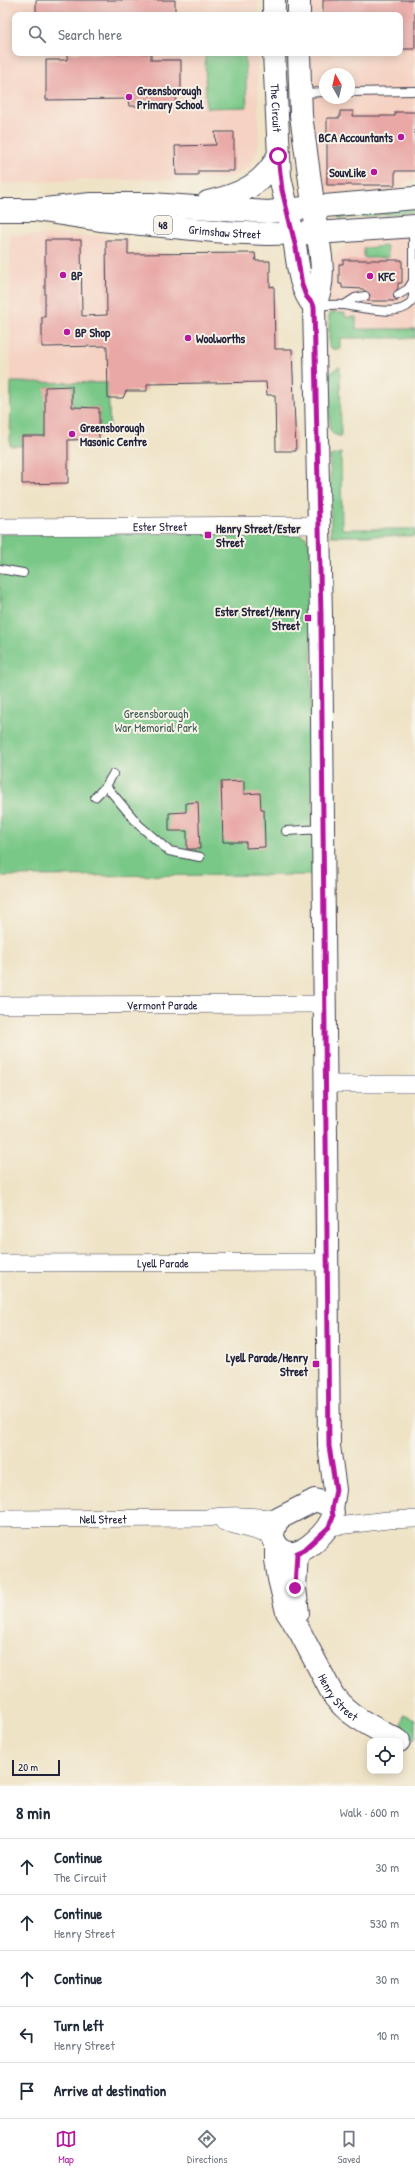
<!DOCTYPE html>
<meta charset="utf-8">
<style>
body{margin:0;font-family:"Patrick Hand",sans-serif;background:#f6f6f7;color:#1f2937}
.controls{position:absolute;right:12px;bottom:12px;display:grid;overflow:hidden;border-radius:8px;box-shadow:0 2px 10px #0003}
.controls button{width:36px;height:36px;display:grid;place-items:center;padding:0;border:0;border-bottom:1px solid #e0e1e3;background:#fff;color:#1f2937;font:20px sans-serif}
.compass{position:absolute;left:319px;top:68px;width:36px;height:36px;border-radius:50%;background:#fff;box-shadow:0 2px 10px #0003;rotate:352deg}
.scale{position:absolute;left:12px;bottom:10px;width:48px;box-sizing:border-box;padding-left:4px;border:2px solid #22223b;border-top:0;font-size:11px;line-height:14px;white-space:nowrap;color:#22223b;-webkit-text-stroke:3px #f7f3e8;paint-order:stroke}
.stop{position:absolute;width:12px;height:12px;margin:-9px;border:3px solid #b5179e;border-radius:50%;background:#fff}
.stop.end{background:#b5179e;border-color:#fff;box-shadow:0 1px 4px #0008}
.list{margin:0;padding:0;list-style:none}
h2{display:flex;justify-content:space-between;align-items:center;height:52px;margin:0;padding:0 16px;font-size:17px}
h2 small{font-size:13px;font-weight:400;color:#747a83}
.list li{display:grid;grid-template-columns:26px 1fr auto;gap:12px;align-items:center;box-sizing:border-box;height:56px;padding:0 16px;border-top:1px solid #e0e1e3}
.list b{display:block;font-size:15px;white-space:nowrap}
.list p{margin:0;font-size:13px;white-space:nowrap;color:#747a83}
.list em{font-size:13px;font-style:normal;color:#747a83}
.icon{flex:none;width:22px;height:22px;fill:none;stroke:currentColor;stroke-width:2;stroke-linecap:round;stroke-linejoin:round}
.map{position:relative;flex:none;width:415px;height:1786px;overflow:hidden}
.search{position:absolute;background:#fff;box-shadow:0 2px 10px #0003;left:12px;right:12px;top:12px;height:44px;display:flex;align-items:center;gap:10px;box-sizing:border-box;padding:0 14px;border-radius:8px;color:#747a83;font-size:15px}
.sheet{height:332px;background:#fff}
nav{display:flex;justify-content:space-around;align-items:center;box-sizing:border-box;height:56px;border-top:1px solid #e0e1e3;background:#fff;font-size:11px;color:#747a83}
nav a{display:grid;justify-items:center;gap:2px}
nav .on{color:#b5179e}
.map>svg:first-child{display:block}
.built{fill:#f5d2c2;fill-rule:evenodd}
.green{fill:#79c887;stroke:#4e7561}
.building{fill:#e9a8a6}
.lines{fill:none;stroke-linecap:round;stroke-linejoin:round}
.lane-casing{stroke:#413f50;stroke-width:10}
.street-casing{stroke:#413f50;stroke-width:18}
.secondary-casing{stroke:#413f50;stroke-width:24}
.primary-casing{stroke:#413f50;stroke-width:24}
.lane{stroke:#fff;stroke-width:8}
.street{stroke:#fff;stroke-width:17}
.secondary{stroke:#fff;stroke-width:22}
.primary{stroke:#fff;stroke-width:22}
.route{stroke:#b5179e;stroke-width:5}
.poi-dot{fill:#b5179e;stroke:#f7f3e8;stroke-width:1.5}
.labels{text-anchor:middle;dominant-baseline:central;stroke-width:4;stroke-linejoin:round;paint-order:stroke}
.shield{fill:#f7f3e8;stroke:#62616f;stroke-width:1}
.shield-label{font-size:11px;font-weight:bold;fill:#22223b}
.poi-label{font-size:12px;font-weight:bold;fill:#22223b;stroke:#f7f3e8;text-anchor:start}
.street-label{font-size:12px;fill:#22223b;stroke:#f7f3e8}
.park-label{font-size:12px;fill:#405c56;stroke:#f7f3e8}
</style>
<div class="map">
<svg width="415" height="1786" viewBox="0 0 415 1786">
<rect width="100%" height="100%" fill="#f7f3e8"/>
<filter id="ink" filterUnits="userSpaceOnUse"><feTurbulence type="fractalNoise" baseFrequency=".025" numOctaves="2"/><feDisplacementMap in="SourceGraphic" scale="8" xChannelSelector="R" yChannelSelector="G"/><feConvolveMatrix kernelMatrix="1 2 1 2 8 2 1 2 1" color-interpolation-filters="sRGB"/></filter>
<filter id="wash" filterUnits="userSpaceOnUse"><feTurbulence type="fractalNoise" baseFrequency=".012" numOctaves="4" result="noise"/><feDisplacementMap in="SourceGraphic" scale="16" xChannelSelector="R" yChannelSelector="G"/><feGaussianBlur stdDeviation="0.9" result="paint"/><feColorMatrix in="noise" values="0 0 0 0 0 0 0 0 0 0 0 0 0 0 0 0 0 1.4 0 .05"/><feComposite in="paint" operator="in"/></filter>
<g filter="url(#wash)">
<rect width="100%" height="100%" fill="#efe3c6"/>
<path class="built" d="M 0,0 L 257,0 L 257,15 L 15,15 L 15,53 L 258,53 L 259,142 L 256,155 L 248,166 L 237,175 L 225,179 L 79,180 L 0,184 Z
M 308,0 L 415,0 L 415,180 L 406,182 L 400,191 L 332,194 L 320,187 L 314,156 L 308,53 L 400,53 L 400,15 L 308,15 ZM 325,74 L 349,74 L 349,98 L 325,98 Z
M 10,235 L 107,236 L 108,383 L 11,382 Z
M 415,235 L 415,338 L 342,338 L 340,339 L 340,349 L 330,348 L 329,346 L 329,270 L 331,261 L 337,251 L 353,241 Z"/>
<path class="green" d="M 205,53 L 245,53 L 247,107 L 206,108 Z
M 415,206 L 415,212 L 340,218 L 338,215 Z
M 387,246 L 388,258 L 364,258 L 364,248 Z
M 332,312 L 345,313 L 345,317 L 356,317 L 356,329 L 415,329 L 415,338 L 342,338 L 340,339 L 340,349 L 332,349 L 329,346 L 329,315 Z
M 338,367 L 340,367 L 341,437 L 333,434 L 330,430 L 329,375 Z
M 11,382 L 108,383 L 110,432 L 99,431 L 99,408 L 72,407 L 72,387 L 46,387 L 45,436 L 22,436 L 22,446 L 10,446 Z
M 341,453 L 342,529 L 415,529 L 415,536 L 331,536 L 330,456 Z
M 295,533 L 306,537 L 310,546 L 313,875 L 0,876 L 0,534 Z
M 404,1714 L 415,1719 L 415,1739 L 400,1731 Z"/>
<g id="blocks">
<path class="building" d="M 36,0 L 175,0 L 175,15 L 36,15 Z
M 323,0 L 415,0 L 415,49 L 400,49 L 400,15 L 323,15 Z
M 67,53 L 151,53 L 151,60 L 181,60 L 181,94 L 176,94 L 176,106 L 129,106 L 128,99 L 46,100 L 46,60 L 67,60 Z
M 340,111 L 353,111 L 353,116 L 395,116 L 395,112 L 415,112 L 415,171 L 395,171 L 395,185 L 327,185 L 327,118 L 340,118 Z
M 215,132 L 234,132 L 234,171 L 198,171 L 198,175 L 176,175 L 175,146 L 216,145 Z
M 45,240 L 81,240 L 82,316 L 107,315 L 106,240 L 128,240 L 128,254 L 255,253 L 256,261 L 270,261 L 270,287 L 274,286 L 275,349 L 292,349 L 296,451 L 276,451 L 275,395 L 267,395 L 266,382 L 147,384 L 147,391 L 126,391 L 123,398 L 108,398 L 107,346 L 42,347 L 42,317 L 45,317 Z
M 343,260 L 402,260 L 402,283 L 398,283 L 398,288 L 393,295 L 394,298 L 398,301 L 367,301 L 370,295 L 363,289 L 342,288 L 342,284 L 339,284 L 339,264 L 343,264 Z
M 72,386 L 72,407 L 99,408 L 99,439 L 68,440 L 68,483 L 22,484 L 22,436 L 45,436 L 45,387 Z
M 244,781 L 244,794 L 260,793 L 261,809 L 264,809 L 265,847 L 246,848 L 246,842 L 223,842 L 221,782 Z
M 198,802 L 200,849 L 187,849 L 187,831 L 169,831 L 169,813 L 186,812 L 186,803 Z"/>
</g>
</g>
<g filter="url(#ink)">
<use href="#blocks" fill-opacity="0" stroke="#413f50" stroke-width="1"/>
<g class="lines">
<defs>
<path id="lane" d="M 349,92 L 415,91
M 302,93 L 325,92
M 398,295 L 408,289 L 413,281
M 344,305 L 355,298 L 365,296
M 315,306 C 325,305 334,304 343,305 C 359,307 410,321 413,296 L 413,227
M 0,569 L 23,573
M 106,786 L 139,825 L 169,851 L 200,857
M 95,797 L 106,786 L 113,774
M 286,831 L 323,829"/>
<g id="street">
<path id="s1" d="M 0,527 L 319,525"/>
<path id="s2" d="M 0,1005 L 325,1004"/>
<path d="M 325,1084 L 415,1084"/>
<path id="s3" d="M 0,1263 L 326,1262"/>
<path id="s4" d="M 0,1519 L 207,1518 C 231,1514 254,1516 278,1519"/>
<path d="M 224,1522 L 273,1536"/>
<path d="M 329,1527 L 388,1520 L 415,1519"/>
</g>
<g id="secondary">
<path d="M 313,207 L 415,198"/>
<path d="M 293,234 C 298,257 297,287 314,306"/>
<path d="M 315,1500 L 326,1504 L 332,1509 C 338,1523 310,1548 298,1552 C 287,1556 275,1548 273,1536 C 273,1530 276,1524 278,1519 Z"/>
<path d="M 332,1509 L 335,1490 L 329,1446 L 321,615 L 314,306 C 326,284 322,257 317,233 L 415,226"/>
<path id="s5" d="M 276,1544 L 276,1560 L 279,1579 L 287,1612 L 300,1632 L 333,1695 C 349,1717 375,1728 399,1741"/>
<path d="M 297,1553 L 295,1588 L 298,1613"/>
</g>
<g id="primary">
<path d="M 274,0 L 274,15"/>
<path d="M 299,0 L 299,15"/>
<path id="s6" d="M 274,53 L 280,177 L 291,225"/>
<path d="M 208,202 C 239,195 263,185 278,156"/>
<path d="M 0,210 L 35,210 L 91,204 L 151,204 L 268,212 L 313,207"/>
<path id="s7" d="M 35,210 L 100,220 L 225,232 L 267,234 L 317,233 L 301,115 L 299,53"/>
</g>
</defs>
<use href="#lane" class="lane-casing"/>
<use href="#street" class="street-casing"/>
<use href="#secondary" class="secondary-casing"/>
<use href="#primary" class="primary-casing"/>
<use href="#lane" class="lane"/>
<use href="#street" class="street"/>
<use href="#secondary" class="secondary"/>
<use href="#primary" class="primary"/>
</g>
</g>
<g class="lines" filter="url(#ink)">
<path class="route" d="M 278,156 L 282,190 L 296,248 L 302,285 L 306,296 L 314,306 L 321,615 L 329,1446 L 336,1490 L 332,1509 L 333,1517 L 329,1527 L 304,1550 L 297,1553 L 295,1588"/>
</g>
<g class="poi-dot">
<circle cx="129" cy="97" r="4"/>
<circle cx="401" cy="137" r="4"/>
<circle cx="374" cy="172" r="4"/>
<circle cx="63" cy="275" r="4"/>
<circle cx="370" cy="276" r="4"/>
<circle cx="67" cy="332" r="4"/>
<circle cx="188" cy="338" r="4"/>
<circle cx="72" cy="434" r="4"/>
<rect x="204" y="531" width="8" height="8" rx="2"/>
<rect x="304" y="614" width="8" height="8" rx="2"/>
<rect x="312" y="1360" width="8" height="8" rx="2"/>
</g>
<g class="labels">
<rect class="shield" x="154" y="216" width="18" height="18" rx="3"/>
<g class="shield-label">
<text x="163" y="225">48</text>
</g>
<g class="poi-label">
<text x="137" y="90">Greensborough<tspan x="137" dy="14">Primary School</tspan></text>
<text x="393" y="137" text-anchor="end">BCA Accountants</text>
<text x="366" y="172" text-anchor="end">SouvLike</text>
<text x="71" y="275">BP</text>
<text x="378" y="276">KFC</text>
<text x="75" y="332">BP Shop</text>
<text x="196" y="338">Woolworths</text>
<text x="80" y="427">Greensborough<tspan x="80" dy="14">Masonic Centre</tspan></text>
<text x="216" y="528">Henry Street/Ester<tspan x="216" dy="14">Street</tspan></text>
<text x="300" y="611" text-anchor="end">Ester Street/Henry<tspan x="300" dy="14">Street</tspan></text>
<text x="308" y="1357" text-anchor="end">Lyell Parade/Henry<tspan x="308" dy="14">Street</tspan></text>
</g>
<g class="street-label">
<text stroke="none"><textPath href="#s6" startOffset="55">The Circuit</textPath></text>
<text stroke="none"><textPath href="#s7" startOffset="191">Grimshaw Street</textPath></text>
<text stroke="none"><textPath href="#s1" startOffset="160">Ester Street</textPath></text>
<text stroke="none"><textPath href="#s2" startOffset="162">Vermont Parade</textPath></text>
<text stroke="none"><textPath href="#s3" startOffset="163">Lyell Parade</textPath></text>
<text stroke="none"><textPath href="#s4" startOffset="103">Nell Street</textPath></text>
<text stroke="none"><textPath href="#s5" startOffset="169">Henry Street</textPath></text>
</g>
<g class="park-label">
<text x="156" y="713">Greensborough<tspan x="156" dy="14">War Memorial Park</tspan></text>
</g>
</g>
</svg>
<div class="controls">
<button><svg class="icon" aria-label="locate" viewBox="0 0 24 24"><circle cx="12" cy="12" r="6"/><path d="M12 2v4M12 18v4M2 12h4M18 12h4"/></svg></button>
</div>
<svg class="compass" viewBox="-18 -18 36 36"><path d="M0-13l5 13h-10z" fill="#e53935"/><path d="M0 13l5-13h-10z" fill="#747a83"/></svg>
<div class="scale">20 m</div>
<div class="stop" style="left:278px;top:156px"></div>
<div class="stop end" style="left:295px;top:1588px"></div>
<div class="search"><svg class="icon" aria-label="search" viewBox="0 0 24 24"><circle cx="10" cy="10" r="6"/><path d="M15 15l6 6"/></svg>Search here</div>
</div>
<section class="sheet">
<h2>8 min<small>Walk · 600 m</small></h2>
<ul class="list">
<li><svg class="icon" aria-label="ahead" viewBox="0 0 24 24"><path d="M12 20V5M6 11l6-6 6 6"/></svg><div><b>Continue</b><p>The Circuit</p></div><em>30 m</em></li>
<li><svg class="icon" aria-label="ahead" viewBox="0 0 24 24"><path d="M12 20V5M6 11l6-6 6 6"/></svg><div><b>Continue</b><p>Henry Street</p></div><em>530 m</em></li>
<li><svg class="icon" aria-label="ahead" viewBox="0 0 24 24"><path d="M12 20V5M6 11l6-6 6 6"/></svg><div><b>Continue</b></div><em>30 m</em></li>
<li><svg class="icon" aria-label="left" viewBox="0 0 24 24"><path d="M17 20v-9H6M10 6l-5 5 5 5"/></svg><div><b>Turn left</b><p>Henry Street</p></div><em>10 m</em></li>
<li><svg class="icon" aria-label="arrive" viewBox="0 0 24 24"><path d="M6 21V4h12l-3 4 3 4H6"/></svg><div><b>Arrive at destination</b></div></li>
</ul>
</section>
<nav>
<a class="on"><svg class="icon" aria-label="map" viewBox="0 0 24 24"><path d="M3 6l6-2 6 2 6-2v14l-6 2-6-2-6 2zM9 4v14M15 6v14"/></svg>Map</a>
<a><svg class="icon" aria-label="directions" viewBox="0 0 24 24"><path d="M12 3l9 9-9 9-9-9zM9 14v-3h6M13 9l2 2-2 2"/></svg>Directions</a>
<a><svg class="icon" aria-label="saved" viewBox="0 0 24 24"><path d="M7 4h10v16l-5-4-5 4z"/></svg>Saved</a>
</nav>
